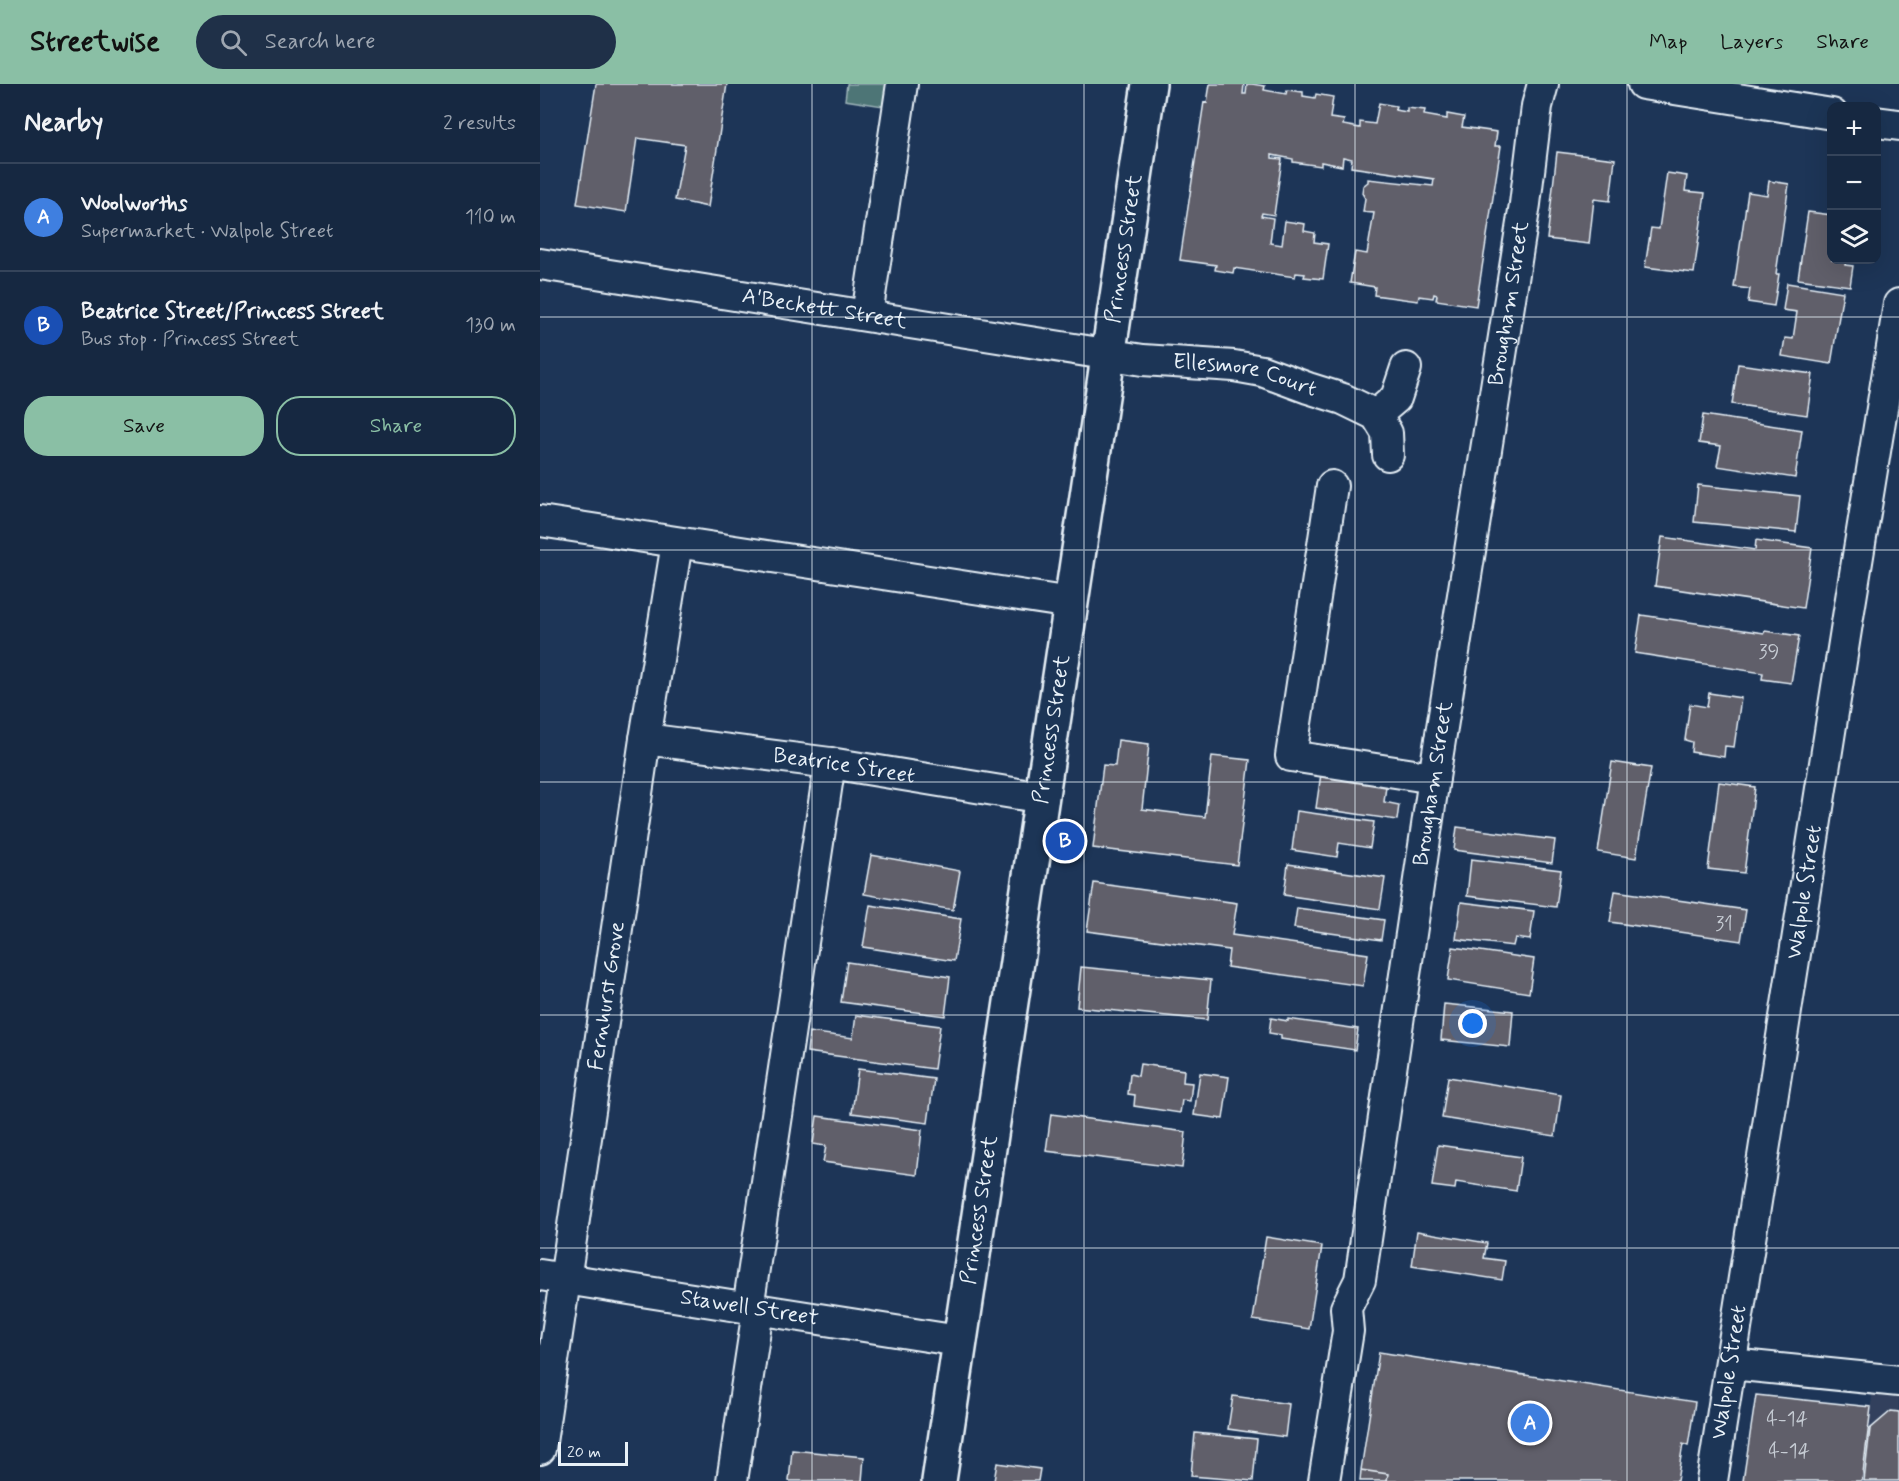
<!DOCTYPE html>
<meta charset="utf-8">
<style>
body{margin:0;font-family:Mynerve,sans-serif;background:#1f3048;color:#f1f3f6}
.controls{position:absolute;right:18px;top:18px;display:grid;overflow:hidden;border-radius:12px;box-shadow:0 6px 24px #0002}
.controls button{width:54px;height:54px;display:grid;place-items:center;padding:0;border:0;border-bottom:2px solid #35445a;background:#162841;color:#f1f3f6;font:30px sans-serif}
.scale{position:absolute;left:18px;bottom:15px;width:70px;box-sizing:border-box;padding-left:6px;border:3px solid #e8f1f8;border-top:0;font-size:16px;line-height:21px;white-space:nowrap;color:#e8f1f8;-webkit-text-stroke:4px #1d3557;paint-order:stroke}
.you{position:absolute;left:933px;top:940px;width:21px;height:21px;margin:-15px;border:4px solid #fff;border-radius:50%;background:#1a73e8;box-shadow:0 0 0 9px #1a73e833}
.badge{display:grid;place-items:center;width:39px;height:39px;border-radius:50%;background:#8abfa5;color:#fff;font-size:20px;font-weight:700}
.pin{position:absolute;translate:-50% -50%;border:3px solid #fff;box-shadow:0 2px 6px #0006}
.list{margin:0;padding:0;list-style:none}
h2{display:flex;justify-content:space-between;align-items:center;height:78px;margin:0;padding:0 24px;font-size:26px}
h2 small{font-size:20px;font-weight:400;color:#9ea6b1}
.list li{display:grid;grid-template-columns:39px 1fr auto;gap:18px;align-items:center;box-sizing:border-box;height:108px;padding:0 24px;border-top:2px solid #35445a}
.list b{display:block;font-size:22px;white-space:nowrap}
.list p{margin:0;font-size:20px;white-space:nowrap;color:#9ea6b1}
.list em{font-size:20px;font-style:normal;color:#9ea6b1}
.actions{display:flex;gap:12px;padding:18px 24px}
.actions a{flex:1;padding:14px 0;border:2px solid #8abfa5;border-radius:24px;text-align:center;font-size:21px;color:#8abfa5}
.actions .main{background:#8abfa5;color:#111}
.icon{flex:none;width:33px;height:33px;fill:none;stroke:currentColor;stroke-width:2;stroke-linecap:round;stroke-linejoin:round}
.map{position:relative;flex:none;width:1359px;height:1397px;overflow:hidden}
header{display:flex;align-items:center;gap:36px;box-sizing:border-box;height:84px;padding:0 30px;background:#8abfa5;color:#111}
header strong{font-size:28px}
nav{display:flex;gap:33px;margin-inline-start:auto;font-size:21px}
.search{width:420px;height:54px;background:#1f3048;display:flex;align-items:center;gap:15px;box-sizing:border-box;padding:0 21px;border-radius:33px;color:#9ea6b1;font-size:22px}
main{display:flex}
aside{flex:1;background:#162841}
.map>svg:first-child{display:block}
.built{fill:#31415d}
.green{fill:#4e7476;stroke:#9bb2b7;stroke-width:1.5}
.building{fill:#605e6a;stroke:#e8f1f8;stroke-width:1.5}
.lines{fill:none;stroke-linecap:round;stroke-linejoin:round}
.minor-casing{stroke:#e8f1f8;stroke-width:34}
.major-casing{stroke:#e8f1f8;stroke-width:38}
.minor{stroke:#1d3557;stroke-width:30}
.major{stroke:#1d3557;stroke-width:33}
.grid{fill:none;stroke:#e8f1f8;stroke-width:1.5;stroke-opacity:0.55}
.labels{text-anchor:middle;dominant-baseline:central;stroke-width:4.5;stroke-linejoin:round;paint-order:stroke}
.number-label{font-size:20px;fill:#c6ccd4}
.street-label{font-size:22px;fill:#e8f1f8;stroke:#1d3557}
</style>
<header>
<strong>Streetwise</strong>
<div class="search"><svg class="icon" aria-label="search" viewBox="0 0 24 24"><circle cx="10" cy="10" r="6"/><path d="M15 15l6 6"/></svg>Search here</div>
<nav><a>Map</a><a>Layers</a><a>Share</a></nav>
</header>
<main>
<aside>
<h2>Nearby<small>2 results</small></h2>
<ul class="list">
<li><span class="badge" style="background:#3f7fe0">A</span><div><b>Woolworths</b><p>Supermarket · Walpole Street</p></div><em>110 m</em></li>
<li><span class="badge" style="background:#1a4fb4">B</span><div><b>Beatrice Street/Princess Street</b><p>Bus stop · Princess Street</p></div><em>130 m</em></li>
</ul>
<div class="actions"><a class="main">Save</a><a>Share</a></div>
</aside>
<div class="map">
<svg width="1359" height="1397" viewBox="0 0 1359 1397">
<rect width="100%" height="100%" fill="#1d3557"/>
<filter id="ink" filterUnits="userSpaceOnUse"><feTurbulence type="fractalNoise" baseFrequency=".0167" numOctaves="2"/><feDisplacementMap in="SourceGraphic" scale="12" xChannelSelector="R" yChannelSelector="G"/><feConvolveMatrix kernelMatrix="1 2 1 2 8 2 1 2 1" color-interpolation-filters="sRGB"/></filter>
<g filter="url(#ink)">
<path class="built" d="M 1335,1286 L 1359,1288 L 1359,1397 L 1322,1397 Z"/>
<path class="green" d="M 307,0 L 346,0 L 343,22 L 305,16 Z"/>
<path class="building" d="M 56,0 L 187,0 L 168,123 L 135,116 L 145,61 L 97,54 L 86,128 L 37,120 Z
M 670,0 L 704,0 L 703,10 L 706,10 L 707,0 L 712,0 L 725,2 L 724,6 L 746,10 L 747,6 L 763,8 L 763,12 L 775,14 L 776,10 L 793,13 L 790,34 L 804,36 L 803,41 L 820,44 L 820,38 L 835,40 L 839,19 L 856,22 L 855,26 L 867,28 L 867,24 L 885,26 L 884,31 L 907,35 L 907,30 L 924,33 L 922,43 L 957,48 L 955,62 L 961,62 L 936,222 L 896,216 L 897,211 L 894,210 L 893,214 L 879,212 L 878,217 L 834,211 L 835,203 L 810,199 L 815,168 L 827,170 L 834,129 L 823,128 L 825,114 L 822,109 L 823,102 L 828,98 L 828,95 L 893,102 L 894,95 L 811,83 L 812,75 L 803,73 L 802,82 L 781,78 L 781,82 L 753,78 L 753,75 L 732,71 L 732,74 L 742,75 L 734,131 L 722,129 L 721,132 L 733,134 L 730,159 L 742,161 L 745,137 L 765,140 L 764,147 L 775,149 L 774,158 L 788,160 L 783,195 L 764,193 L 765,190 L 756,189 L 755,193 L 694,184 L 693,189 L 675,186 L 676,181 L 640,176 L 664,18 L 667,19 Z
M 1017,68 L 1075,75 L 1070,117 L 1054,115 L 1049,160 L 1007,155 Z
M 1127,89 L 1147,92 L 1145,107 L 1165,109 L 1154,189 L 1105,183 L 1111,144 L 1119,145 Z
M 1229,97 L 1249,100 L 1236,190 L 1239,190 L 1234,222 L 1208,218 L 1210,205 L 1194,203 L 1208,108 L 1227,111 Z
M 1268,128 L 1292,131 L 1292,176 L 1306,176 L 1305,181 L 1313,182 L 1310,202 L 1258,195 Z
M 1247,199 L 1303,208 L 1291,280 L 1242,272 L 1245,254 L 1253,255 L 1257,228 L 1243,226 Z
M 1198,280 L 1273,290 L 1267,331 L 1192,320 Z
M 1163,331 L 1262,346 L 1255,394 L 1177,382 L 1181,362 L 1159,359 Z
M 1158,401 L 1260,412 L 1256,448 L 1154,438 Z
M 1122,453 L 1215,466 L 1216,456 L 1272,464 L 1263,524 L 1115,502 Z
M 1101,531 L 1224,549 L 1225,547 L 1259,552 L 1251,599 L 1222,595 L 1223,589 L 1095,569 Z
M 1169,609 L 1201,614 L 1194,663 L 1185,662 L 1184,673 L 1151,668 L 1152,658 L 1145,656 L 1150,620 L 1167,623 Z
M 578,656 L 609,660 L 602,725 L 665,733 L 672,672 L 710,676 L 697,781 L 553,764 L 563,681 L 575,682 Z
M 1072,678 L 1111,684 L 1096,774 L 1058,768 Z
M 782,683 L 847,694 L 844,718 L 859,721 L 857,736 L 776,724 Z
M 1179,698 L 1215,703 L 1204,789 L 1168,785 Z
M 757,727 L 834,738 L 830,764 L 799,759 L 797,773 L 752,766 Z
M 917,743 L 1015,756 L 1012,779 L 914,766 Z
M 331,771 L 420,787 L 413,826 L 324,810 Z
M 931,775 L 1021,786 L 1016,823 L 927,812 Z
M 748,780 L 845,794 L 840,825 L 744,811 Z
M 554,799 L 697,819 L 692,851 L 828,870 L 823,902 L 687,883 L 689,866 L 547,847 Z
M 1075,807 L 1206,826 L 1201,857 L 1070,838 Z
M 921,818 L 994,827 L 990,856 L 975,854 L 973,862 L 916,855 Z
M 330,821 L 421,835 L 414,877 L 323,863 Z
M 757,824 L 844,836 L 841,856 L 754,844 Z
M 913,863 L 994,875 L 989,909 L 908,896 Z
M 307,878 L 410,893 L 405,932 L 301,918 Z
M 541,883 L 671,896 L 667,936 L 537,923 Z
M 904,920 L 973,927 L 970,963 L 901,956 Z
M 316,931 L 400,942 L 394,985 L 267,968 L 269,948 L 313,954 Z
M 731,934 L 748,937 L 748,935 L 818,945 L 815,966 L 741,955 L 741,951 L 729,949 Z
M 600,980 L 644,986 L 643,998 L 652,999 L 650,1017 L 642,1016 L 640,1029 L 594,1022 L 595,1011 L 588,1010 L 590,990 L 598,992 Z
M 318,985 L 394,995 L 388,1039 L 312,1029 Z
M 660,989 L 689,993 L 683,1035 L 654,1031 Z
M 908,993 L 1021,1011 L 1015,1052 L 902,1034 Z
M 511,1030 L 646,1048 L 642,1084 L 506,1067 Z
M 277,1032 L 382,1046 L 377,1091 L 283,1078 L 286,1062 L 273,1060 Z
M 898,1061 L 981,1073 L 976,1107 L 916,1098 L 915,1105 L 892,1102 Z
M 877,1147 L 947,1159 L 944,1174 L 965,1177 L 962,1196 L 872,1182 Z
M 726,1153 L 782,1162 L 769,1245 L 713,1236 Z
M 839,1268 L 1155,1318 L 1148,1362 L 1143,1360 L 1137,1397 L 847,1397 L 848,1390 L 821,1386 Z
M 1216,1311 L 1331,1323 L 1322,1397 L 1203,1397 Z
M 693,1312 L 749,1320 L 745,1353 L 688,1345 Z
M 1351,1327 L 1359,1328 L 1359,1397 L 1324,1397 L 1330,1345 Z
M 655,1349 L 717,1355 L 713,1397 L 651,1392 Z
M 252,1366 L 324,1373 L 322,1397 L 249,1397 Z
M 457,1379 L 500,1385 L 498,1397 L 454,1397 Z
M 821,1386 L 848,1390 L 847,1397 L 820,1397 Z"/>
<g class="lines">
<defs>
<g id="minor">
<path d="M 1103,0 L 1292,30"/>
<path d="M 1336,38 L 1359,41"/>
<path id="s1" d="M 0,180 L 603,276 L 694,282 L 722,287 L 768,304 L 803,315 L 836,331 L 847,349 L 848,371"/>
<path d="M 327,231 L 362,0"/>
<path d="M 836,331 L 856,314 L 866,284"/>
<path d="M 792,402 L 751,672 L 894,694"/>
<path d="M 0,437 L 531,519"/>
<path id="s2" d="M 105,655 L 290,679 L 503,714"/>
<path id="s3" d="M 0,1191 L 419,1257"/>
<path d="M 208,1224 L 290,679"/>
<path d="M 1191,1280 L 1359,1297"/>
<path id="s4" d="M 0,1365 L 105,655 L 137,459"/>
<path d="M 192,1397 L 218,1226"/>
<path id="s5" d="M 784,1397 L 808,1247 L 806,1224 L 820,1196 L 894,694 L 985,120 L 997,22 L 1003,0"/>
<path id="s6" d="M 1172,1397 L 1308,533 L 1359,220"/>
</g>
<g id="major">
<path id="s7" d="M 399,1397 L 609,0"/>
</g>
</defs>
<use href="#minor" class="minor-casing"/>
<use href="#major" class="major-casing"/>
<use href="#minor" class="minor"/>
<use href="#major" class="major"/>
</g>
</g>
<path class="grid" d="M 272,0 L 272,1397M 544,0 L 544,1397M 815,0 L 815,1397M 1087,0 L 1087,1397M 0,233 L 1359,233M 0,466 L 1359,466M 0,698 L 1359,698M 0,931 L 1359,931M 0,1164 L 1359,1164"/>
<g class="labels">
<g class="number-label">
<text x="1229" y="568">39</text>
<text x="1184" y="840">31</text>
<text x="1247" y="1335">4-14</text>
<text x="1249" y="1367">4-14</text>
</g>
<g class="street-label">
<text stroke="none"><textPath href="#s7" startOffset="1246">Princess Street</textPath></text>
<text stroke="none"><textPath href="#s5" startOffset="1194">Brougham Street</textPath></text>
<text stroke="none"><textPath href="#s1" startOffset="288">A'Beckett Street</textPath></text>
<text stroke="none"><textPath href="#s1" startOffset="714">Ellesmore Court</textPath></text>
<text stroke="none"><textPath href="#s7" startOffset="760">Princess Street</textPath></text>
<text stroke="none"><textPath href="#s2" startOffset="201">Beatrice Street</textPath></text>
<text stroke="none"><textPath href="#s5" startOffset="708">Brougham Street</textPath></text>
<text stroke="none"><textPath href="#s6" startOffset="596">Walpole Street</textPath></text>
<text stroke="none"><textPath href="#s4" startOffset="458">Fernhurst Grove</textPath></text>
<text stroke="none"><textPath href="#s7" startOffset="274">Princess Street</textPath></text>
<text stroke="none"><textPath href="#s3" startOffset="212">Stawell Street</textPath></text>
<text stroke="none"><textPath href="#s6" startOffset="110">Walpole Street</textPath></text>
</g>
</g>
</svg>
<div class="controls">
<button>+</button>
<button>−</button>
<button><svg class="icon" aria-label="layers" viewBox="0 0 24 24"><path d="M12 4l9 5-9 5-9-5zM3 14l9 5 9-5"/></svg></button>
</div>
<div class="scale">20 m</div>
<div class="you"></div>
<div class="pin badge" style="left:990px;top:1339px;background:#3f7fe0">A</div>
<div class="pin badge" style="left:525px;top:757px;background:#1a4fb4">B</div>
</div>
</main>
